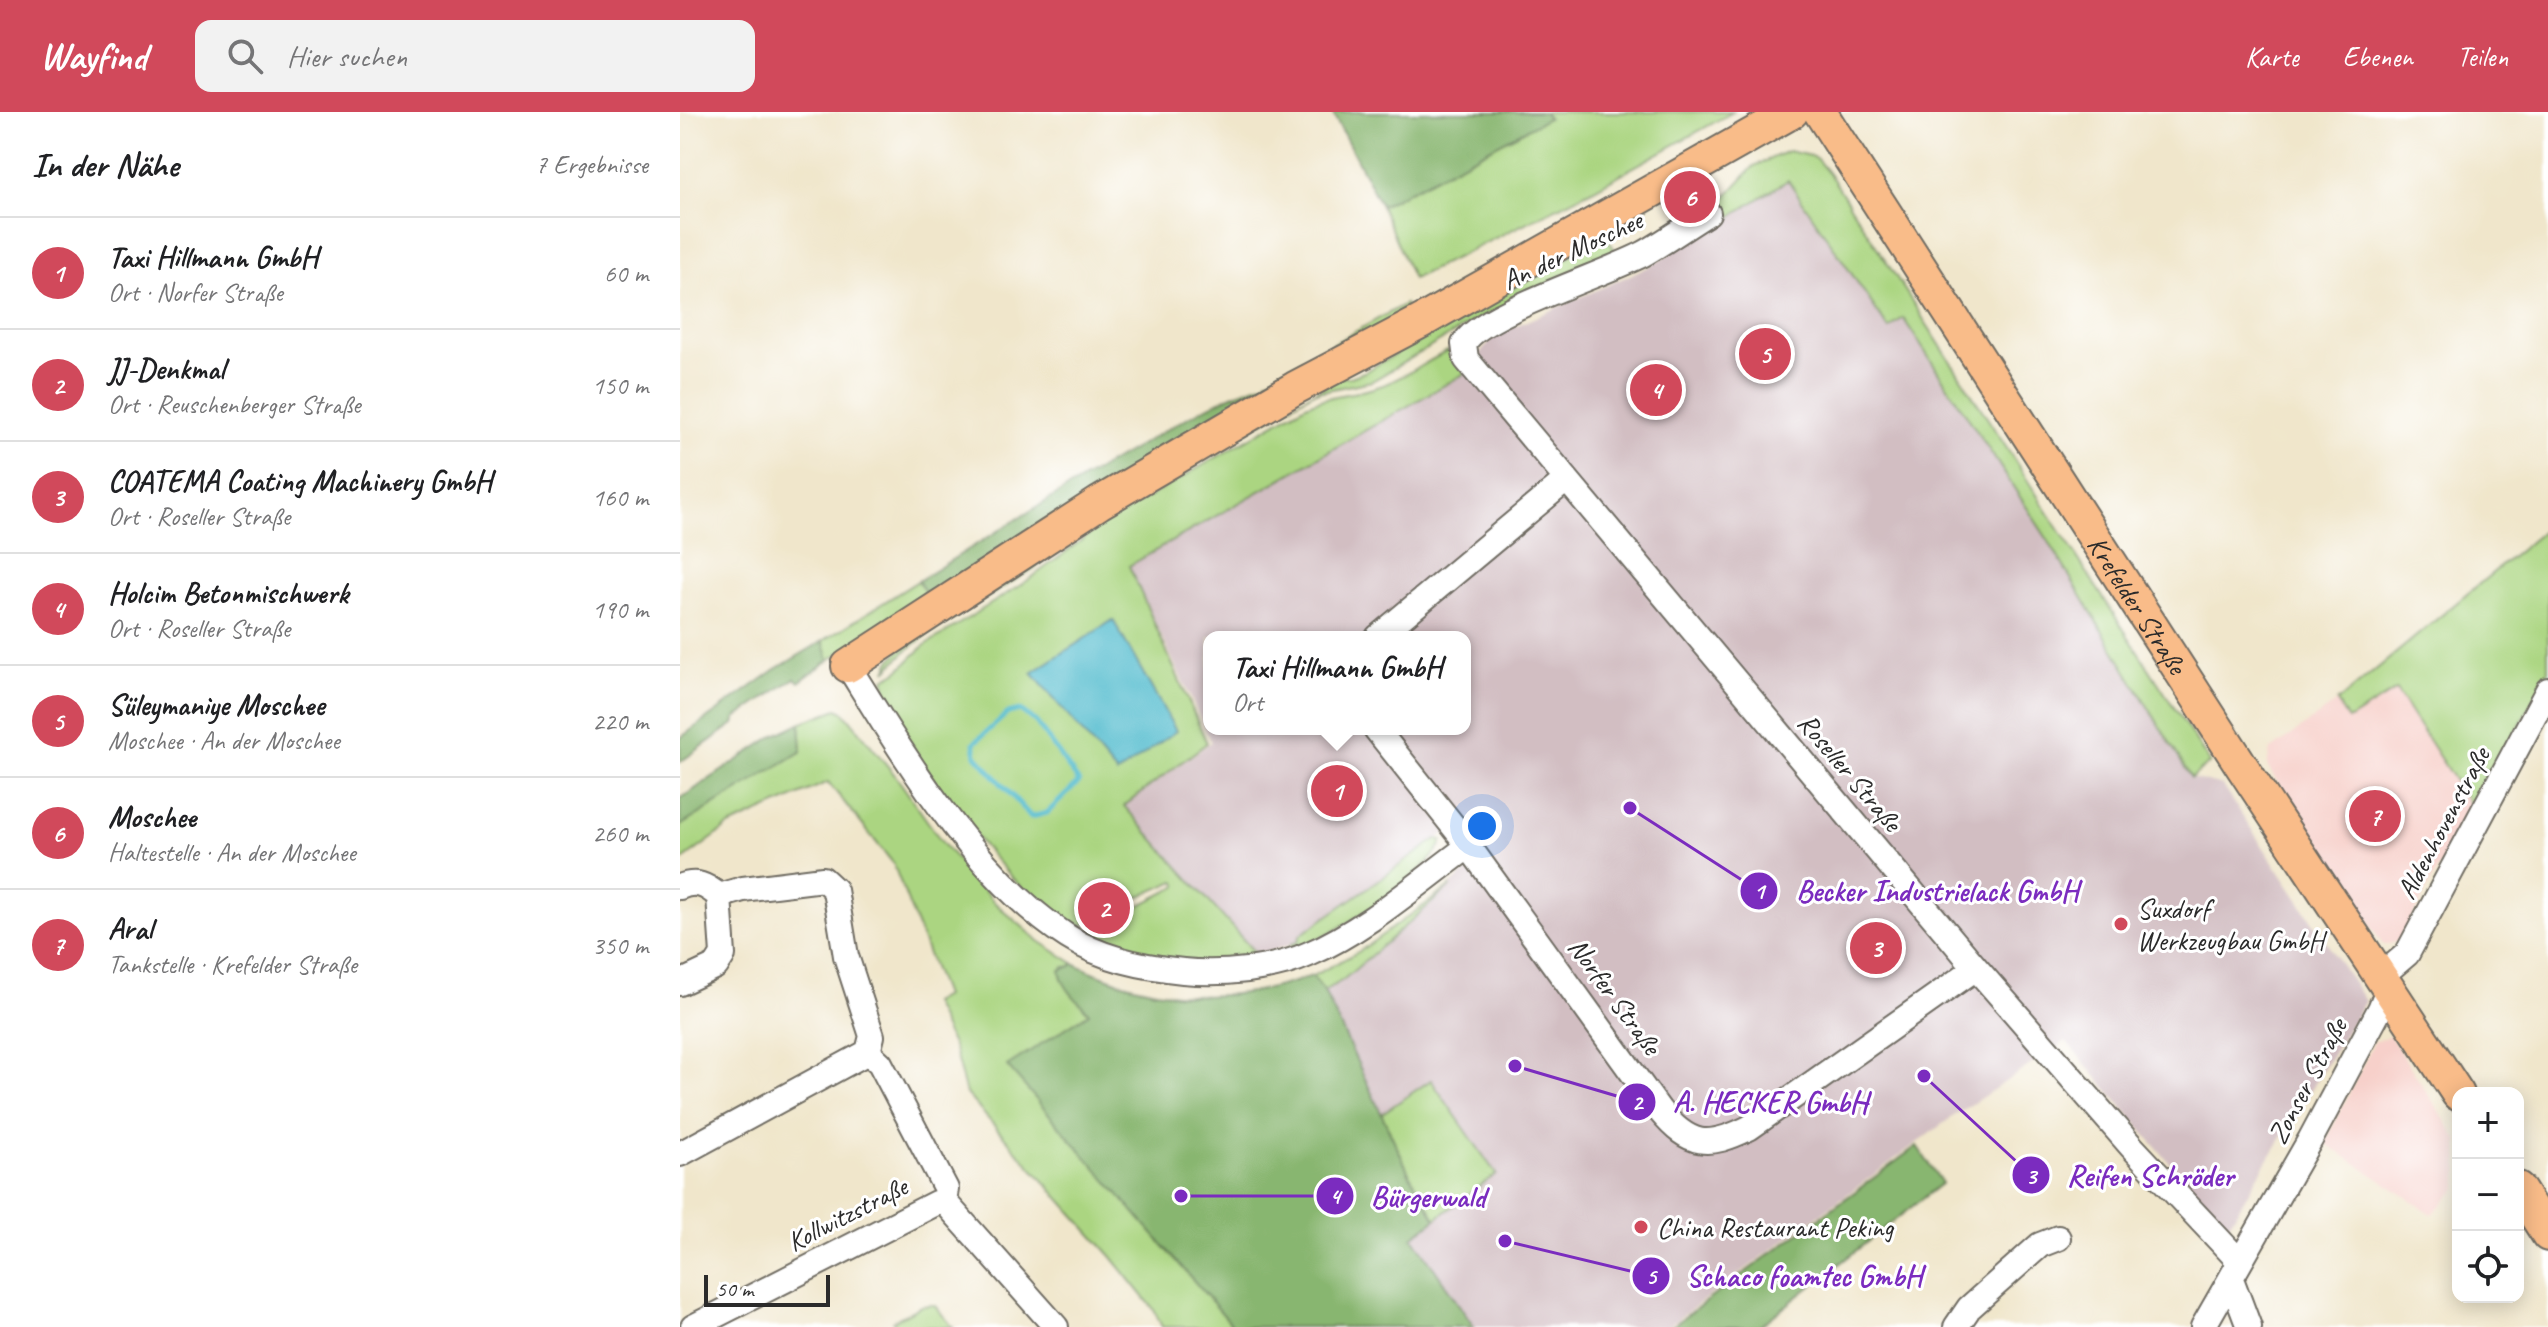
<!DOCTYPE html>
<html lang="de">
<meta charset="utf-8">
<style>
body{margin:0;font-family:Caveat,sans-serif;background:#f2f2f2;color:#202124}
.controls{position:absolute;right:24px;bottom:24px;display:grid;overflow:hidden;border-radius:16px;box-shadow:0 4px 20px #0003}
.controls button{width:72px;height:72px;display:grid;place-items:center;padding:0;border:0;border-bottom:2px solid #e0e0e0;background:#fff;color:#202124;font:40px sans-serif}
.scale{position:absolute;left:24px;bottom:20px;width:126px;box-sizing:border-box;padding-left:8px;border:4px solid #2b2b2b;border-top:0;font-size:22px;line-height:28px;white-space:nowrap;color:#2b2b2b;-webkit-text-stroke:6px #fff;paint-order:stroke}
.you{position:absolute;left:802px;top:714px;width:28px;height:28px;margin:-20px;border:6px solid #fff;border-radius:50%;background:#1a73e8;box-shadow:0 0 0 12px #1a73e833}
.badge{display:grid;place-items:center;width:52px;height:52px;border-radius:50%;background:#d1495b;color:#fff;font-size:26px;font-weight:700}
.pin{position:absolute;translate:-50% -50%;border:4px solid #fff;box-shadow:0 2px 8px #0006}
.popup{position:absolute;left:523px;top:519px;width:268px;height:104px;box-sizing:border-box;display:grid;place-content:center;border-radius:16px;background:#fff;filter:drop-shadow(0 2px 6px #0005);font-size:26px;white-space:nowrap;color:#757577}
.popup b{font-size:30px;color:#202124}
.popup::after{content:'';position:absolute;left:50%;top:100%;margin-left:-16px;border:16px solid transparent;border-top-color:#fff}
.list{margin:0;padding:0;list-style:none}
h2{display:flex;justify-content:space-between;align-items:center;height:104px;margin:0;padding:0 32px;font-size:34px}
h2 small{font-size:26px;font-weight:400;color:#757577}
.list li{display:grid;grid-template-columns:52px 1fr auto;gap:24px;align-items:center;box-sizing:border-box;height:112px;padding:0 32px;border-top:2px solid #e0e0e0}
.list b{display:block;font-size:30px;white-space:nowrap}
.list p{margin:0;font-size:26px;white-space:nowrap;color:#757577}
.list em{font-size:26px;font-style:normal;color:#757577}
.icon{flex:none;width:44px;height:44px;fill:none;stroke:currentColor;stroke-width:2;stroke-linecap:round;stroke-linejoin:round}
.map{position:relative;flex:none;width:1868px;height:1215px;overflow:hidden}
header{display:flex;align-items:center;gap:48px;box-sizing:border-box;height:112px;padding:0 40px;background:#d1495b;color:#fff}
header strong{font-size:38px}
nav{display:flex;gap:44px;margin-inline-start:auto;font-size:28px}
.search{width:560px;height:72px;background:#f2f2f2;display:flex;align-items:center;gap:20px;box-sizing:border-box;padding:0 28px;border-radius:16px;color:#757577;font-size:30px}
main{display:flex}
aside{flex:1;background:#fff}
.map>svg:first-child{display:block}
.built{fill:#f7d0ca}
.industrial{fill:#d2bec2;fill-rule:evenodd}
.green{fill:#abd581;stroke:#6b8056;stroke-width:2}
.forest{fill:#88b66f;stroke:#5a704d;stroke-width:2}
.water{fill:#51bbce;stroke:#3e737c;stroke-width:2}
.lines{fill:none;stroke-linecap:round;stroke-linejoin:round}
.stream{stroke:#51bbce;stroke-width:5}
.minor-casing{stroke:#706c63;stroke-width:28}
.major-casing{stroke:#706c63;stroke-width:36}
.minor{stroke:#fff;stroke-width:24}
.major{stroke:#f9bc89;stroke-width:32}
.poi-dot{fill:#d1495b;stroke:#fff;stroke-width:3}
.labels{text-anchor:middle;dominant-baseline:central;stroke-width:6;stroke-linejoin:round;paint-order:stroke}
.street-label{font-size:28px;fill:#2b2b2b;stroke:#fff}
.poi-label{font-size:28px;fill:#2b2b2b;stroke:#fff;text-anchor:start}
.leader{fill:none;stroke:#7b2cbf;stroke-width:3}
.callout-dot{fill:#7b2cbf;stroke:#fff;stroke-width:3}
.mark-label{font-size:24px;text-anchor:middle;font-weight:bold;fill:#fff}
.callout-label{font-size:30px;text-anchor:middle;font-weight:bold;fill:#7b2cbf;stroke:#fff;stroke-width:6;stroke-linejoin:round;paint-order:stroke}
</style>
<header>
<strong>Wayfind</strong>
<div class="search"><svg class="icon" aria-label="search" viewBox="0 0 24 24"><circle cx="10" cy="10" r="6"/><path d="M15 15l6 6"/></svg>Hier suchen</div>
<nav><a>Karte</a><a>Ebenen</a><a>Teilen</a></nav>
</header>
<main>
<aside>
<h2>In der Nähe<small>7 Ergebnisse</small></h2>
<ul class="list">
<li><span class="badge">1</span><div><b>Taxi Hillmann GmbH</b><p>Ort · Norfer Straße</p></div><em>60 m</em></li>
<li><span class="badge">2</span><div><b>JJ-Denkmal</b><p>Ort · Reuschenberger Straße</p></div><em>150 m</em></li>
<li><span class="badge">3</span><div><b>COATEMA Coating Machinery GmbH</b><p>Ort · Roseller Straße</p></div><em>160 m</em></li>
<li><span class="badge">4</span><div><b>Holcim Betonmischwerk</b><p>Ort · Roseller Straße</p></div><em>190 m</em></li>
<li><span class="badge">5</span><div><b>Süleymaniye Moschee</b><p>Moschee · An der Moschee</p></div><em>220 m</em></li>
<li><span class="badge">6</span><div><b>Moschee</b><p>Haltestelle · An der Moschee</p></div><em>260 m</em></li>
<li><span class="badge">7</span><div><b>Aral</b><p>Tankstelle · Krefelder Straße</p></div><em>350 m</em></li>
</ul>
</aside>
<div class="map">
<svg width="1868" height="1215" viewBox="0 0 1868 1215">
<rect width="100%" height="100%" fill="#fff"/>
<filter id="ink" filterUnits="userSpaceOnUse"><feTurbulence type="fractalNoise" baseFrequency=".0125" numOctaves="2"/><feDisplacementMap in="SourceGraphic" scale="16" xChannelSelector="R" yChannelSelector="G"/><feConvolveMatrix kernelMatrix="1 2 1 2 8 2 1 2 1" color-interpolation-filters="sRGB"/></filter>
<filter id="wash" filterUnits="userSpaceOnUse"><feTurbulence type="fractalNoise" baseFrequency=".006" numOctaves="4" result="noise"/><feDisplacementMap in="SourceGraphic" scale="32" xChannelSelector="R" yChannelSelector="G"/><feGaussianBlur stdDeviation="1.8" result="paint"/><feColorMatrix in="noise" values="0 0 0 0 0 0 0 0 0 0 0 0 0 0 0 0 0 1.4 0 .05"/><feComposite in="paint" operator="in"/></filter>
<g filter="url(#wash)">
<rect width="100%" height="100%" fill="#f0e6cb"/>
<path class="built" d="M 1716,578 L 1795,700 L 1760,753 L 1720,828 L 1707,833 L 1703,833 L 1587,654 L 1590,639 L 1657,590 L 1669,608 Z
M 1710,924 L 1778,1028 L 1778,1076 L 1752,1102 L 1645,1031 L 1694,930 Z"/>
<path class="industrial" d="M 1108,68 L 1209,216 L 1222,206 L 1366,425 L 1511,666 L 1543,674 L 1685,889 L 1546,1117 L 1386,929 L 1268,1008 L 987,1215 L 795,1215 L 733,1125 L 751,968 L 701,1002 L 644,879 L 663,868 L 797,750 L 772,716 L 618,830 L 578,843 L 445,694 L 531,630 L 449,454 L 782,263 L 815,223 L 968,155 ZM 529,525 L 785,525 L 785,617 L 529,617 Z"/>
<path class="green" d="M 864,0 L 1053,0 L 914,77 L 733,167 L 701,94 L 867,6 Z
M 1108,39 L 1135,45 L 1151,64 L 1530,651 L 1511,666 L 1366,425 L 1223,206 L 1209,217 L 1108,68 L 1047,107 L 1038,93 L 1074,54 Z
M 926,123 L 939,145 L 805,203 L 692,269 L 632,281 L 412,412 L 355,456 L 247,523 L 227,538 L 206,559 L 211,548 L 220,538 L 396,418 L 660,265 L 671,265 L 684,260 Z
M 725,192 L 728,200 L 611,265 L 586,269 Z
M 768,239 L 785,260 L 782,263 L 449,454 L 527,631 L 444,694 L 577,843 L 583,841 L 588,845 L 545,852 L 465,845 L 411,825 L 411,821 L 417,815 L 498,774 L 495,769 L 456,786 L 431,772 L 423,778 L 429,800 L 395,817 C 381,808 367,799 355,788 C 306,745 217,631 204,567 L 218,559 L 244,534 L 347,469 L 426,410 L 626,293 C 650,282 675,283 700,274 C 723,266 746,250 768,239 Z
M 1868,415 L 1868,559 L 1795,700 L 1716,578 L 1668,608 L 1657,590 Z
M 238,469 L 248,485 L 149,548 L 143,529 Z
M 157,597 L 164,600 L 215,663 L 264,733 L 315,791 L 359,829 L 393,851 L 392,854 L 384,855 L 390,880 L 409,901 L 328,954 L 554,1215 L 482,1215 L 473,1196 L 431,1144 L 286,982 L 274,937 L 252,891 L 264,884 L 213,751 L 148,670 L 49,714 L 0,750 L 0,714 L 122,639 L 120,611 Z
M 757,727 L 763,728 C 755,756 677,806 650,821 C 637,828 623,833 610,838 L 611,832 L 618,830 L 619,824 Z
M 771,774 L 663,868 L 644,879 L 632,864 L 680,839 Z
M 751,968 L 816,1062 L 756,1107 L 731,1065 L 701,1002 Z
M 254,1193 L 273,1215 L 216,1215 L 213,1209 L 241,1194 Z"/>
<path class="forest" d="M 652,0 L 864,0 L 868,6 L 701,94 Z
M 611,265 L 248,485 L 238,469 C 311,423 383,378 457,335 C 506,306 554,275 611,265 Z
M 143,529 L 149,548 L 119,570 L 115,566 L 56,606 L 54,612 L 0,650 L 0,626 L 96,557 Z
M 120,611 L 122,639 L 0,714 L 0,687 L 95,623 Z
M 393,851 C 470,889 551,894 632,864 L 644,879 L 731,1065 L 756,1107 L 733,1125 L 794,1215 L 554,1215 L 327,954 L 409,901 C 398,888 382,876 380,858 L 392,854 Z
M 1237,1034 L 1262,1071 L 1079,1215 L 991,1215 Z"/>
<path class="water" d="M 433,508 L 496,619 L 437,662 L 352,561 Z"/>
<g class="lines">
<path class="stream" d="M 340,598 L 356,610 L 399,670 L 367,701 L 351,705 L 296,643 L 294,631 L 328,601 Z"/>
</g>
</g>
<g filter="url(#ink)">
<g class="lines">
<defs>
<path id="minor" d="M 1028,101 C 1007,114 986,129 965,141 C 929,161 797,202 784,232 L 786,247 L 1296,856 L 1452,1035 L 1560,1150
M 698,525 L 886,368
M 168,554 C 225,645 296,766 388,825 C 422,847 464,855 503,859 C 541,863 594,858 629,842 C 687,817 738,771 789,734
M 696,617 L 782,725 L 980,999 C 1010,1035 1028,1036 1069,1016 L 1296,856
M 0,775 C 16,768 26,773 39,784
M 1701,864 L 1727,842 L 1868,578
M 0,871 L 36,854 L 43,843 L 39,784 L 63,777 L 143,767 L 155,778 L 166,844 L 192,924 L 188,940
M 0,1042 L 188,940 L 200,951 L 266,1077 L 264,1089
M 1551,1167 L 1569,1215
M 13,1215 L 256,1091 L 264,1089 L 376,1215
M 1276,1215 L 1289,1196 L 1360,1133 L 1378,1126
M 1523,1215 L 1630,1028 L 1700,897 L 1709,875"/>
<g id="major">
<path id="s1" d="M 1140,0 L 1563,656 L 1778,982"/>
<path d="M 168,554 L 419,391 L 615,276 L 742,209 L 1112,0"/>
<path d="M 1838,1076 L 1868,1123"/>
</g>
</defs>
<use href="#minor" class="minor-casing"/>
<use href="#major" class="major-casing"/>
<use href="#minor" class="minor"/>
<use href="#major" class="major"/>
</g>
</g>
<g class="poi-dot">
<circle cx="1441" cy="812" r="8"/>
<circle cx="961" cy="1115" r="8"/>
</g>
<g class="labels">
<g class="street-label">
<text transform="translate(892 138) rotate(-25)">An der Moschee</text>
<text stroke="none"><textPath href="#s1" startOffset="586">Krefelder Straße</textPath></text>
<text transform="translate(1170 660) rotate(50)">Roseller Straße</text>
<text transform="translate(1763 711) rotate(-62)">Aldenhovenstraße</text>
<text transform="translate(935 884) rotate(54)">Norfer Straße</text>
<text transform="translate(1627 969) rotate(-62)">Zonser Straße</text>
<text transform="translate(167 1102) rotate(-27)">Kollwitzstraße</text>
</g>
<g class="poi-label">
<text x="1457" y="796">Suxdorf<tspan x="1457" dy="32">Werkzeugbau GmbH</tspan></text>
<text x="977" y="1115">China Restaurant Peking</text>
</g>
</g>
<path class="leader" d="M950 696L1079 779M835 954L957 990M1244 964L1351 1063M501 1084L655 1084M825 1129L971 1164"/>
<g class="callout-dot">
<circle cx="950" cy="696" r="8"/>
<circle cx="835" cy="954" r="8"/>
<circle cx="1244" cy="964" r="8"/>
<circle cx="501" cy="1084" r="8"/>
<circle cx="825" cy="1129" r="8"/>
<circle cx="1079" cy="779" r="20"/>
<circle cx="957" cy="990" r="20"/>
<circle cx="1351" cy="1063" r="20"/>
<circle cx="655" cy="1084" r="20"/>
<circle cx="971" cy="1164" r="20"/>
</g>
<g class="mark-label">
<text x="1079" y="787">1</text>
<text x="957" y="998">2</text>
<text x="1351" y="1072">3</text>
<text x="655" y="1092">4</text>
<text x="971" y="1172">5</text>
</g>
<g class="callout-label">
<text x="1257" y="789">Becker Industrielack GmbH</text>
<text x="1090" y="1000">A. HECKER GmbH</text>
<text x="1470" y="1074">Reifen Schröder</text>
<text x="748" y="1095">Bürgerwald</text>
<text x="1124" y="1174">Schaco foamtec GmbH</text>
</g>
</svg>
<div class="controls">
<button>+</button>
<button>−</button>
<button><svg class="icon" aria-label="locate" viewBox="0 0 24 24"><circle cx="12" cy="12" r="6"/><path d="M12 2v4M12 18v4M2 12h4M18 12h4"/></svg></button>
</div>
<div class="scale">50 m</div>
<div class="you"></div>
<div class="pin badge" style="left:657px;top:679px">1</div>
<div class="popup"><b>Taxi Hillmann GmbH</b>Ort</div>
<div class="pin badge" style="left:424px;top:796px">2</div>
<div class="pin badge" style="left:1196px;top:836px">3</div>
<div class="pin badge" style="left:976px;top:278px">4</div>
<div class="pin badge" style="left:1085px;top:242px">5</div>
<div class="pin badge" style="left:1010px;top:85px">6</div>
<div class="pin badge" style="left:1695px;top:704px">7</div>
</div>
</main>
